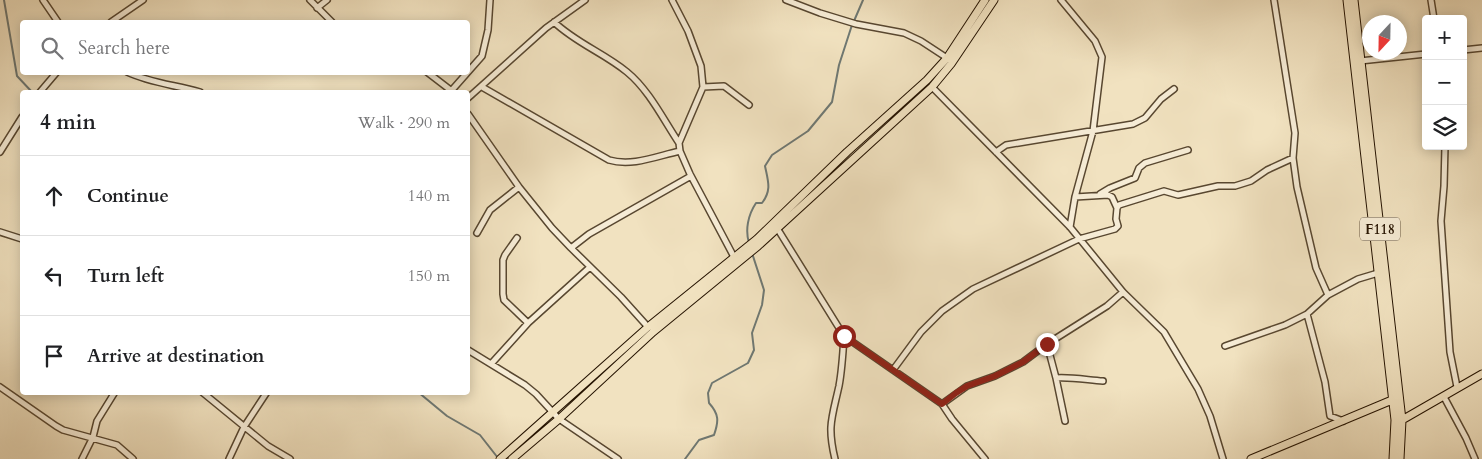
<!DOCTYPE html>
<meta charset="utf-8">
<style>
body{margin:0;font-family:Cardo,serif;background:#f2f2f2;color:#202124}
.controls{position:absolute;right:15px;top:15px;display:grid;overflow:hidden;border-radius:5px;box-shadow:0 2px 12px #0003}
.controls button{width:45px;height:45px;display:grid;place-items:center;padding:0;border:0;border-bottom:1px solid #e0e0e0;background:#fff;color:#202124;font:25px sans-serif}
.compass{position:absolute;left:1362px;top:15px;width:45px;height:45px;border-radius:50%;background:#fff;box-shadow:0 2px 12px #0003;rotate:202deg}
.stop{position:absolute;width:15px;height:15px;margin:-11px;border:4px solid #8f2418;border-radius:50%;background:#fff}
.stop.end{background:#8f2418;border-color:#fff;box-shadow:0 1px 5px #0008}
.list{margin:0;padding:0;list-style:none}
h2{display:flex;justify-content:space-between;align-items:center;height:65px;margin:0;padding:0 20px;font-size:21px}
h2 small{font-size:16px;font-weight:400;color:#757577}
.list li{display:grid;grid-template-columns:32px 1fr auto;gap:15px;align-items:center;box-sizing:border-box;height:80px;padding:0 20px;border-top:1px solid #e0e0e0}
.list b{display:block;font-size:19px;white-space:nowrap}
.list em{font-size:16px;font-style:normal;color:#757577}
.icon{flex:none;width:28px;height:28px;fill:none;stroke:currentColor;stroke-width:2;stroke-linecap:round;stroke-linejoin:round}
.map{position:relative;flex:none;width:1482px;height:459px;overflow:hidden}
.search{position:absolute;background:#fff;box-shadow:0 2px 12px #0003;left:20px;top:20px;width:450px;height:55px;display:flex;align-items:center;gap:12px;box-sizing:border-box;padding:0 18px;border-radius:5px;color:#757577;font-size:19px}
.panel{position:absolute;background:#fff;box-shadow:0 2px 12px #0003;left:20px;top:90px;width:450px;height:305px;border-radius:5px}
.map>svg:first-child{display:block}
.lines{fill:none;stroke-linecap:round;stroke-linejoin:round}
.stream{stroke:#6f7872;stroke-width:2}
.minor-casing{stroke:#584730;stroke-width:8}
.major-casing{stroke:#251300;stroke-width:9}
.minor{stroke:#f6ecd6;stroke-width:5}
.major{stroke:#f1e2c0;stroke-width:7}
.route{stroke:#8f2418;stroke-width:6}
.labels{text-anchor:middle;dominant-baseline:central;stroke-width:4.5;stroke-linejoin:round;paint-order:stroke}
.shield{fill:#f6ecd6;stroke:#645440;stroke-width:1}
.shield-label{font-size:14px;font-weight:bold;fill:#251300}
</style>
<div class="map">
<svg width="1482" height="459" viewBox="0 0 1482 459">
<rect width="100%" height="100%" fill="#f1e2c0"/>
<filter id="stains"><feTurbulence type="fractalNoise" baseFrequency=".004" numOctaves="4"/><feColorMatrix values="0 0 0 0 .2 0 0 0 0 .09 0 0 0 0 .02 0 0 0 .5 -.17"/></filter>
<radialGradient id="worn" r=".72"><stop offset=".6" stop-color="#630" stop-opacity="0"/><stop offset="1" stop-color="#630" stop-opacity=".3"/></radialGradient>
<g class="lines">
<path class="stream" d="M 4,0 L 17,76 L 32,92
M 749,243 C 745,230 748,215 756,203 L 762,203 C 772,190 768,181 765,166 L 772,155 L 808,131 L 832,102 L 839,65 L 851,28 L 863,0
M 418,392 L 447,416 L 480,435 L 498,458
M 685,459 L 699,440 L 714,435 C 719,421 719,414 709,403 L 708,393 L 712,383 L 748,363 L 754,350 L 752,333 L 762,305 L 764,290 L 752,253"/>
<defs>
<path id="minor" d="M 43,0 L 58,22
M 310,0 L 332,22
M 672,0 L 688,31 L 701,66 L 703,87 L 679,143
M 786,0 L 820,13 L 856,24 L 904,33 L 921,41 L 947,58
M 1061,0 L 1095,41 L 1102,57 L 1093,131 L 1075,197 L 1070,227
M 1274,0 L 1295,133 L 1293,158 L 1297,187 L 1316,268 L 1328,295
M 1431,0 L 1434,19
M 317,8 L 327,0
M 111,22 L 143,0
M 554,22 C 576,43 604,53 627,72 C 649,90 663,119 679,143 L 680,151 L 690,174 L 734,257
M 1463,50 L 1482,48
M 1360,61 L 1426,54
M 127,72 C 150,83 176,85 200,92
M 427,72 L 453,92
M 482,87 L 609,160 C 632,167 657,156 680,151
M 703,87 L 724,86 L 749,105
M 932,87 L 1070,227 L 1123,292 L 1164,332 L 1198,389 L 1210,416 L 1223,459
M 452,90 L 482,56 L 488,30 L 490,0
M 40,92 L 57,72
M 468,98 L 546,28 L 585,0
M 468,114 L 519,187 L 552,228 L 571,248 L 621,297 L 648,327
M 1445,146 L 1444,186 L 1441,221 L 1450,352 L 1457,387
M 0,152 L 22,117
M 996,152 L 1006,145 L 1133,124 L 1145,118 L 1161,99 L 1174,89
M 1100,194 L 1110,188 L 1135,178 L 1139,168 L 1145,163 L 1188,150
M 1075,197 L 1108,195 L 1112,197 L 1117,208 L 1119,205 L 1164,191 L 1178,195 L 1218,186 L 1235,186 L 1251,181 L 1267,170 L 1293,158
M 777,228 L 844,336 L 942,404 L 952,419 L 985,459
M 0,232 L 22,239
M 477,233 L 490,210 L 519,187
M 517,238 L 505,255 L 503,260 L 503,294 L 504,300 L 528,323
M 571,248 L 589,234 L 691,176
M 1307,314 L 1325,382 L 1330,416 L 1343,421
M 1047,344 L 1056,378 C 1071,377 1088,380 1103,381
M 1225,346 L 1285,325 L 1307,314 L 1328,295 L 1358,279 L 1378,273
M 468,350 L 525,385 L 536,394 L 559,419 L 618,459
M 491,364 L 528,323 L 590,267
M 893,370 L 921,332 L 942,311 L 973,289 L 1079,239 L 1115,229 L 1118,226 L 1116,219 L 1117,208
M 1056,378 L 1065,421
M 0,387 L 56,426 L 63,430 L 117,445 L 133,459
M 202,392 L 268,446 L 290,459
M 1444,397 L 1466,438 L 1475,459
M 942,404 L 967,386 L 995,376 L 1023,362 L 1047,344 L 1107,306 L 1123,292
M 82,459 L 93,437 L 97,421 L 115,392
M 229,459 L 244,427 L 267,392
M 835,459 C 827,426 832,418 839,386 C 842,370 843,353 844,336"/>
<path id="major" d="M 1347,0 L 1395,420 L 1393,459
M 1354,0 L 1402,420 L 1400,459
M 1402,420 L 1482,374
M 500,459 L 648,327 L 757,239 L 847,152 L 927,80 L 947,58 L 985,0
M 512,459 L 559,419 L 653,332 L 758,246 L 932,87 L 951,64 L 994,0
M 1251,459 L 1392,400"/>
</defs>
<use href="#minor" class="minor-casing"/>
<use href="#major" class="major-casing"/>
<use href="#minor" class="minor"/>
<use href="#major" class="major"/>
</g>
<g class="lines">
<path class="route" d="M 844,336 L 942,404 L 956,393 L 967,386 L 995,376 L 1023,362 L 1047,344"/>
</g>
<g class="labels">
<rect class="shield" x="1360" y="217.5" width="40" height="23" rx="4"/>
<g class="shield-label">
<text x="1380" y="229">F118</text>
</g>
</g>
<rect width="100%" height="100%" filter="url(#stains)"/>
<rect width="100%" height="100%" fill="url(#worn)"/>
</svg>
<div class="controls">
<button>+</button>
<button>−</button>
<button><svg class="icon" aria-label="layers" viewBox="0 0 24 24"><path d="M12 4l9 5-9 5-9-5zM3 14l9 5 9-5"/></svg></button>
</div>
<svg class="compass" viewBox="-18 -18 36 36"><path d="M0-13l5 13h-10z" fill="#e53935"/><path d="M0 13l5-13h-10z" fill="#757577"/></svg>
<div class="stop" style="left:844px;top:336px"></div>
<div class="stop end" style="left:1047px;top:344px"></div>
<div class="search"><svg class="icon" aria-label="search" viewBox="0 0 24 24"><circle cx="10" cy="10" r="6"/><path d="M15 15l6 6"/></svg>Search here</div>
<section class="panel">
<h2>4 min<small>Walk · 290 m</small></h2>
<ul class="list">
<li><svg class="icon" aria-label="ahead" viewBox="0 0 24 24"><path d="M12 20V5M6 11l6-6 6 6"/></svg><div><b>Continue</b></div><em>140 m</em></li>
<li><svg class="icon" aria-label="left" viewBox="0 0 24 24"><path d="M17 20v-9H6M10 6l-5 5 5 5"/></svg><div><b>Turn left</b></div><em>150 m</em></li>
<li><svg class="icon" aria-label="arrive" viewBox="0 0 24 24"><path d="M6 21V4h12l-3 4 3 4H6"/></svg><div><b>Arrive at destination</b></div></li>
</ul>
</section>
</div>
